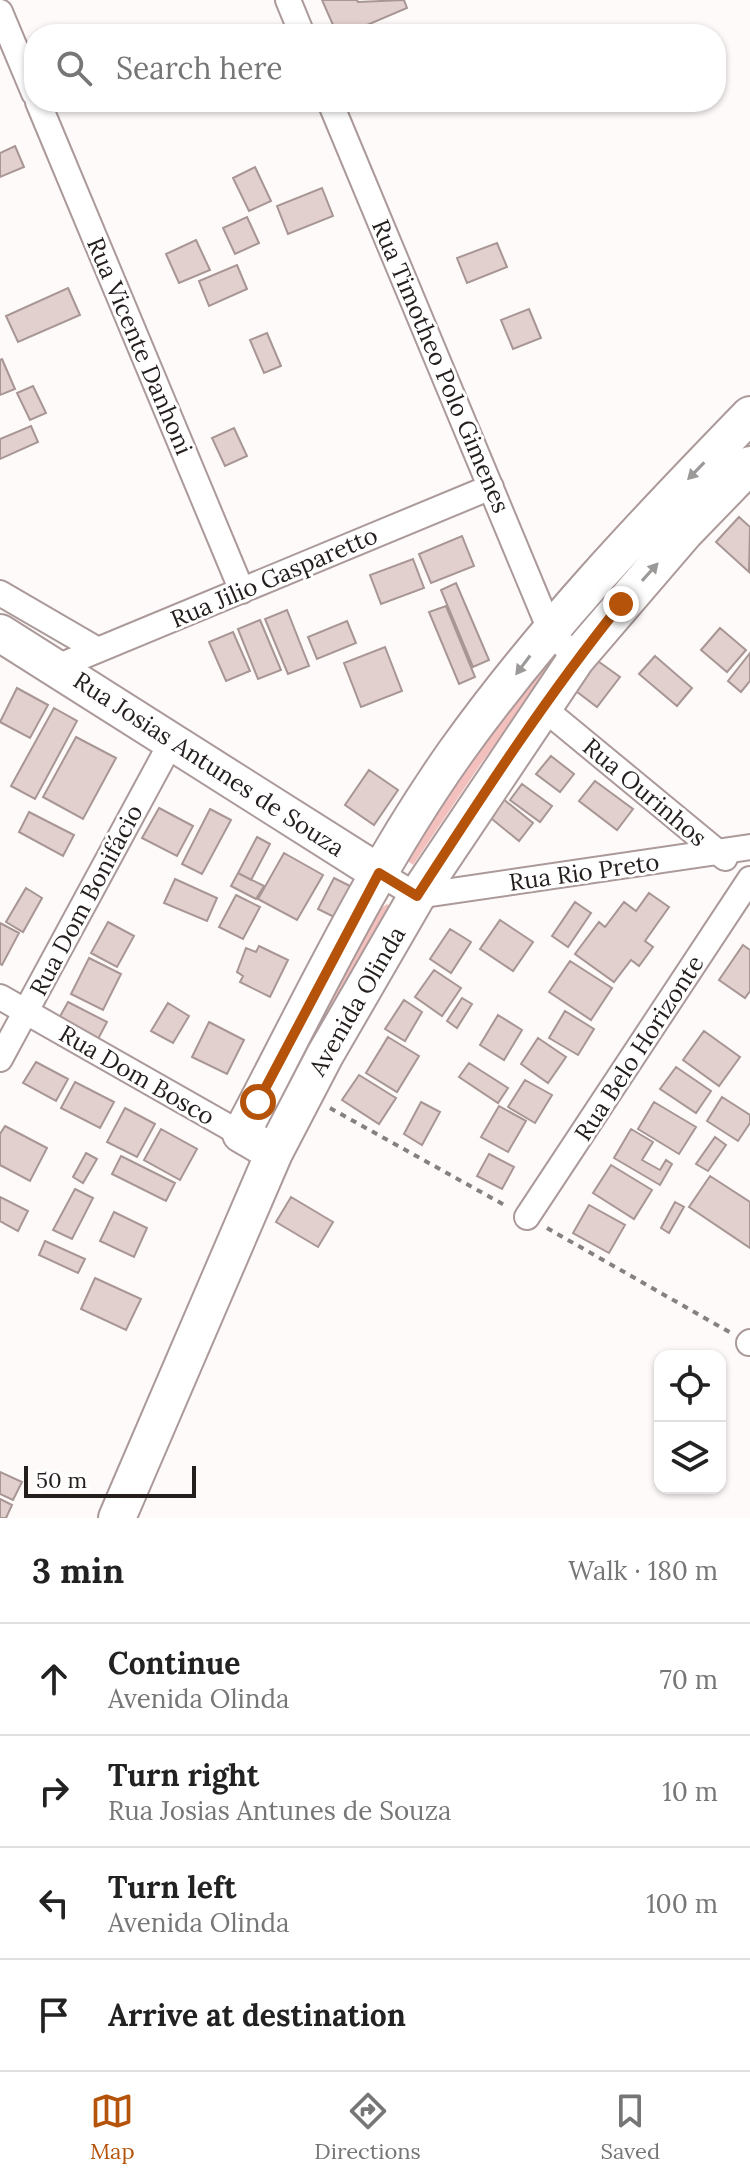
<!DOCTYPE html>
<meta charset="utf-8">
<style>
body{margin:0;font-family:Lora,serif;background:#f2f2f2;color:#222}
.controls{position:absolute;right:24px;bottom:24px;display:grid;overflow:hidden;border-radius:16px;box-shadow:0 2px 6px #0004}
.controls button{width:72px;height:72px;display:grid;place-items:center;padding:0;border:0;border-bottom:2px solid #e0e0e0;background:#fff;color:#222;font:40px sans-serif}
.scale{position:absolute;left:24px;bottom:20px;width:172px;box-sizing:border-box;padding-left:8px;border:4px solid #241e1d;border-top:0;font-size:22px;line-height:28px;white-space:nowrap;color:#241e1d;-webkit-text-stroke:6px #fff;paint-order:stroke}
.stop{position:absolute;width:24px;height:24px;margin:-18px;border:6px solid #b45309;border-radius:50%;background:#fff}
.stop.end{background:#b45309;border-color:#fff;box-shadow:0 2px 8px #0008}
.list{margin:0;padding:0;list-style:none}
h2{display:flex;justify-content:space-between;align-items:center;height:104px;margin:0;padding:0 32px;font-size:34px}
h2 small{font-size:26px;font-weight:400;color:#767676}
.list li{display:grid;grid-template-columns:52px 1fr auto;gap:24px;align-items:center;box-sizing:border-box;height:112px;padding:0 32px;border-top:2px solid #e0e0e0}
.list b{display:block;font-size:30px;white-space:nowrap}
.list p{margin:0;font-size:26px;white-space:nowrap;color:#767676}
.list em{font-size:26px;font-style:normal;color:#767676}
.icon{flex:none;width:44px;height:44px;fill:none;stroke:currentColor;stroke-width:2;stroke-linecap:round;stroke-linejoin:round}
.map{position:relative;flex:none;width:750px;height:1518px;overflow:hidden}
.search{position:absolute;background:#fff;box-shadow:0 2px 6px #0004;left:24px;right:24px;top:24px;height:88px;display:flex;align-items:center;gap:20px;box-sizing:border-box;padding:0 28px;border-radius:32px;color:#767676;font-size:30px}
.sheet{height:552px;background:#fff}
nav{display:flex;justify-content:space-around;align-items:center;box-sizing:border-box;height:112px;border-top:2px solid #e0e0e0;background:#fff;font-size:22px;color:#767676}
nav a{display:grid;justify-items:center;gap:4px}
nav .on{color:#b45309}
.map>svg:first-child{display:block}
.green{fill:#f3c0bd}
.building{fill:#e2d0cf;stroke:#a79694;stroke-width:2}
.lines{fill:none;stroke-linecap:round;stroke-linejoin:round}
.street-casing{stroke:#ab9a99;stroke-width:28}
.secondary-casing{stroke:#ab9a99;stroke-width:40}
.path{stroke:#868180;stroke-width:4;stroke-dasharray:6 6;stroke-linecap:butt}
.street{stroke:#fff;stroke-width:24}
.secondary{stroke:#fff;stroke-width:36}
.oneway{fill:#9c9a99}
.route{stroke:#b45309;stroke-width:10}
.labels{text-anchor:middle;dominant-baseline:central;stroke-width:6;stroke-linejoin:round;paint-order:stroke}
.street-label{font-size:24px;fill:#241e1d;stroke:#fff}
</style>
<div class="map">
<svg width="750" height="1518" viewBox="0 0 750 1518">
<rect width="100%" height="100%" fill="#fefaf9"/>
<path class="green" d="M 542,661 L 551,667 L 480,765 L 413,865 L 404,858 L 470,758 Z
M 387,904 L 395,909 L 273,1116 L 267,1112 L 306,1036 L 379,910 Z"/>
<path class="building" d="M 322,0 L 357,0 L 358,2 L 404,0 L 407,8 L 346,34 L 337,34 Z
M 15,146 L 24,167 L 0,177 L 0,153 Z
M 255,167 L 271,201 L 249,211 L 233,178 Z
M 322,188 L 333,216 L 288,234 L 277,206 Z
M 247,217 L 259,243 L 235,254 L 223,228 Z
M 196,240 L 210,270 L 179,283 L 166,254 Z
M 497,243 L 507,267 L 467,283 L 457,258 Z
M 237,265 L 247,289 L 209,306 L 199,281 Z
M 68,288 L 80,315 L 18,342 L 6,316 Z
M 529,309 L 541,338 L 513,349 L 501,320 Z
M 267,333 L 281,366 L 264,373 L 250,340 Z
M 2,359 L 15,389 L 0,395 L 0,360 Z
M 33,386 L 46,413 L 30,420 L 17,393 Z
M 31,426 L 38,442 L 0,459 L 0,439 Z
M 234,428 L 247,456 L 225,466 L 212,438 Z
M 739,517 L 750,527 L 749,572 L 716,542 Z
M 462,536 L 474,566 L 431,583 L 419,554 Z
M 413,559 L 424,588 L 381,604 L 370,575 Z
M 456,583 L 489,660 L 473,667 L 441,590 Z
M 446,606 L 475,677 L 459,684 L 429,612 Z
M 287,610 L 309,666 L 288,674 L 265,619 Z
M 260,620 L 281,670 L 258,679 L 238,629 Z
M 347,621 L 356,643 L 317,659 L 308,637 Z
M 720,628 L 746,650 L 727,672 L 701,650 Z
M 233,632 L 250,671 L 226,681 L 209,642 Z
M 385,647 L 402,691 L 361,707 L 344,663 Z
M 750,653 L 750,681 L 741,692 L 728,681 Z
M 655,656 L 692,688 L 677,706 L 639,674 Z
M 595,659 L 620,677 L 597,707 L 572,688 Z
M 17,688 L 48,705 L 30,738 L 0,722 Z
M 54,708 L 77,721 L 35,799 L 11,786 Z
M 76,737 L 116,758 L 83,819 L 43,797 Z
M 551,756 L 574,774 L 560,792 L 536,774 Z
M 369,770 L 398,790 L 374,825 L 345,805 Z
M 595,781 L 633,809 L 617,830 L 579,801 Z
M 522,784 L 552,806 L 540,822 L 510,800 Z
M 502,798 L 533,823 L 519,841 L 487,815 Z
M 159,808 L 193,826 L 177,856 L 142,838 Z
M 210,809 L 231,820 L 202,874 L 182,864 Z
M 29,812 L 74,835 L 63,856 L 19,832 Z
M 257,837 L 270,844 L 251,880 L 238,873 Z
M 284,853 L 323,875 L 297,920 L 258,899 Z
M 238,873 L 264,886 L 256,899 L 231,886 Z
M 334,878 L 352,887 L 336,918 L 318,909 Z
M 175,879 L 217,898 L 207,921 L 164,903 Z
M 26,888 L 42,898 L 23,932 L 6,922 Z
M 649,893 L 669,907 L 645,941 L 653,947 L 639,966 L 631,960 L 614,982 L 575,954 L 599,922 L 605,927 L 624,902 L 636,911 Z
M 236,895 L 260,907 L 243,939 L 219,927 Z
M 575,902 L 591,913 L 568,947 L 552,936 Z
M 500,920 L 533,942 L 513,971 L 480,949 Z
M 108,922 L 134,936 L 117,967 L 91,953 Z
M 0,923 L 19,933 L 2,965 L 0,964 Z
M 450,929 L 471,942 L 451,973 L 430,959 Z
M 743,945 L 750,950 L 750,991 L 745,998 L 719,980 Z
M 259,946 L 288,960 L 270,997 L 240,982 L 243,976 L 237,972 L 246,948 L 256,952 Z
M 89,958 L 121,974 L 103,1010 L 71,994 Z
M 570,961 L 612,988 L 591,1020 L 549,992 Z
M 434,970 L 461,988 L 442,1016 L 415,997 Z
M 462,998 L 472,1004 L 457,1028 L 447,1021 Z
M 404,1000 L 422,1012 L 405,1041 L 385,1029 Z
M 68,1002 L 107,1022 L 97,1041 L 58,1020 Z
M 168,1003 L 189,1016 L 173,1043 L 151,1031 Z
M 565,1011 L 594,1029 L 578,1055 L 549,1038 Z
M 498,1015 L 522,1030 L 504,1060 L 480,1045 Z
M 209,1022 L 244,1040 L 227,1074 L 192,1057 Z
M 704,1031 L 740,1057 L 719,1086 L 683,1060 Z
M 388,1037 L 419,1056 L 397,1092 L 366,1073 Z
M 538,1038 L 566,1057 L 548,1083 L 521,1064 Z
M 36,1062 L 68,1079 L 56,1101 L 23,1083 Z
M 469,1063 L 508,1088 L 498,1103 L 459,1077 Z
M 676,1067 L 711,1091 L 696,1113 L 660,1089 Z
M 359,1075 L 396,1098 L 379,1124 L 342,1100 Z
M 525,1080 L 552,1095 L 535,1123 L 508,1107 Z
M 75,1082 L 114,1102 L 100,1128 L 61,1108 Z
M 722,1097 L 750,1115 L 750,1123 L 738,1141 L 707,1121 Z
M 421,1102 L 440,1112 L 422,1145 L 404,1134 Z
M 654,1102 L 696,1127 L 679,1154 L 638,1129 Z
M 499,1106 L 526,1121 L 508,1152 L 481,1137 Z
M 125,1108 L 155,1124 L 137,1157 L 107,1142 Z
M 5,1126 L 47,1148 L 30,1181 L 0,1165 L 0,1134 Z
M 161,1129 L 197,1149 L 180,1180 L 144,1160 Z
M 631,1129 L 653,1142 L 642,1160 L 660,1170 L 666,1160 L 672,1164 L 660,1185 L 614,1158 Z
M 715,1137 L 726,1145 L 708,1171 L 696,1164 Z
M 86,1153 L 97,1159 L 83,1183 L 73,1177 Z
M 489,1154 L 514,1167 L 502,1189 L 477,1176 Z
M 121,1156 L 175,1183 L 166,1201 L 112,1174 Z
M 611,1165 L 652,1190 L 634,1219 L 593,1193 Z
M 710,1176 L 750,1202 L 750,1248 L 689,1207 Z
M 75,1189 L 93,1198 L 72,1239 L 53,1230 Z
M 0,1197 L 28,1211 L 18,1231 L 0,1221 Z
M 291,1197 L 333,1222 L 318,1247 L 276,1222 Z
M 675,1202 L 684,1207 L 669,1233 L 661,1228 Z
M 589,1205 L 625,1225 L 609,1253 L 573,1233 Z
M 114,1212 L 147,1228 L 134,1257 L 100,1241 Z
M 45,1241 L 85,1259 L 78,1273 L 39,1255 Z
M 95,1278 L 141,1299 L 126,1330 L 81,1309 Z
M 0,1472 L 22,1482 L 13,1500 L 0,1494 Z
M 0,1499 L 12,1505 L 6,1518 L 0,1518 Z"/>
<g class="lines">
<defs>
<path id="street" d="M 288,0 L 302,34
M 0,12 L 34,93
M 38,102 L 242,591
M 330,102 L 550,630 L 576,659
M 0,593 L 98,650
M 57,667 L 491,487
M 542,707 L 725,858
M 379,873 L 417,896 L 750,847
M 0,997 L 241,1134
M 0,1059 L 172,741
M 527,1217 L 750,879
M 749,1343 L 750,1342"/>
<path id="secondary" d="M 0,633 L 379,873
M 274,1153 L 241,1134 C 309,1005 371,872 455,753 C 542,631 646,522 750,415
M 117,1518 L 274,1153 L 325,1055 L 417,896 L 576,659 L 685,532 L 750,465"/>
</defs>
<use href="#street" class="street-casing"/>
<use href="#secondary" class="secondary-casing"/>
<path class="path" d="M 330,1108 L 508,1207
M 547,1228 L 731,1333"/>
<use href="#street" class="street"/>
<use href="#secondary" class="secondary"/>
</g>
<defs><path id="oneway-solid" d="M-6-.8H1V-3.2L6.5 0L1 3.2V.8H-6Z" transform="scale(2)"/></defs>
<g class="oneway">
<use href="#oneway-solid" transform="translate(696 471) rotate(134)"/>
<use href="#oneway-solid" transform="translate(650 572) rotate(-48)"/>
<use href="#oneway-solid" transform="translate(523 665) rotate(127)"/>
</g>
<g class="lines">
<path class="route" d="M 258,1102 L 379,873 L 417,896 C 482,796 546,697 621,604"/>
</g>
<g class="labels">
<g class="street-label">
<text transform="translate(140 346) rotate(67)">Rua Vicente Danhoni</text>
<text transform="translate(441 366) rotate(67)">Rua Timotheo Polo Gimenes</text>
<text transform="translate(274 577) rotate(-23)">Rua Jilio Gasparetto</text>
<text transform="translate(209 764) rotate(33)">Rua Josias Antunes de Souza</text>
<text transform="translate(645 792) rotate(40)">Rua Ourinhos</text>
<text transform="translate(584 872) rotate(-8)">Rua Rio Preto</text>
<text transform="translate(86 900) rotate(-62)">Rua Dom Bonifácio</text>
<text transform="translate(357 1001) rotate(-60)">Avenida Olinda</text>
<text transform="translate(639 1048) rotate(-57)">Rua Belo Horizonte</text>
<text transform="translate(137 1075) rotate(30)">Rua Dom Bosco</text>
</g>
</g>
</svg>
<div class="controls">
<button><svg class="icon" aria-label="locate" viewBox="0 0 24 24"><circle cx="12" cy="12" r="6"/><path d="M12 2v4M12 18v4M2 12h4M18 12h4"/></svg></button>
<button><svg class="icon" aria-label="layers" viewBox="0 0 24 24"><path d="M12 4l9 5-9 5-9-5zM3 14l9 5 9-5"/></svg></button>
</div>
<div class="scale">50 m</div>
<div class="stop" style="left:258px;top:1102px"></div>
<div class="stop end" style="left:621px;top:604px"></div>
<div class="search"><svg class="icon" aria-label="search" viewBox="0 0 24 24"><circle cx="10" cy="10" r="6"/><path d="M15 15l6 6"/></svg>Search here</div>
</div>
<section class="sheet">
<h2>3 min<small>Walk · 180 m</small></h2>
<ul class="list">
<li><svg class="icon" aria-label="ahead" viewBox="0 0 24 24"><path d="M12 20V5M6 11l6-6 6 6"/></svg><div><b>Continue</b><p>Avenida Olinda</p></div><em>70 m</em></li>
<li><svg class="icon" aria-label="right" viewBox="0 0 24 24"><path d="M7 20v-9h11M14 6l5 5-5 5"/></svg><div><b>Turn right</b><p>Rua Josias Antunes de Souza</p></div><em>10 m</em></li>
<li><svg class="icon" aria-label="left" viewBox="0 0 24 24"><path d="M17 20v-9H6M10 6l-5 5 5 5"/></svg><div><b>Turn left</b><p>Avenida Olinda</p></div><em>100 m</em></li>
<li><svg class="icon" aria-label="arrive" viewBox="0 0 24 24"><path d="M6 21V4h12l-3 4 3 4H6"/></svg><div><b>Arrive at destination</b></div></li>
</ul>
</section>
<nav>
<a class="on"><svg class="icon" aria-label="map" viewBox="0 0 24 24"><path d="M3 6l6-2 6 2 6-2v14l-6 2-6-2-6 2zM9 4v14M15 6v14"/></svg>Map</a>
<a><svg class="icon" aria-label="directions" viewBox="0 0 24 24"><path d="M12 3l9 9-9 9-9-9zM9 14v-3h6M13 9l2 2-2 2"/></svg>Directions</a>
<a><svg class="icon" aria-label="saved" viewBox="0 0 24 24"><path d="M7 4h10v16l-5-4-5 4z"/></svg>Saved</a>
</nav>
